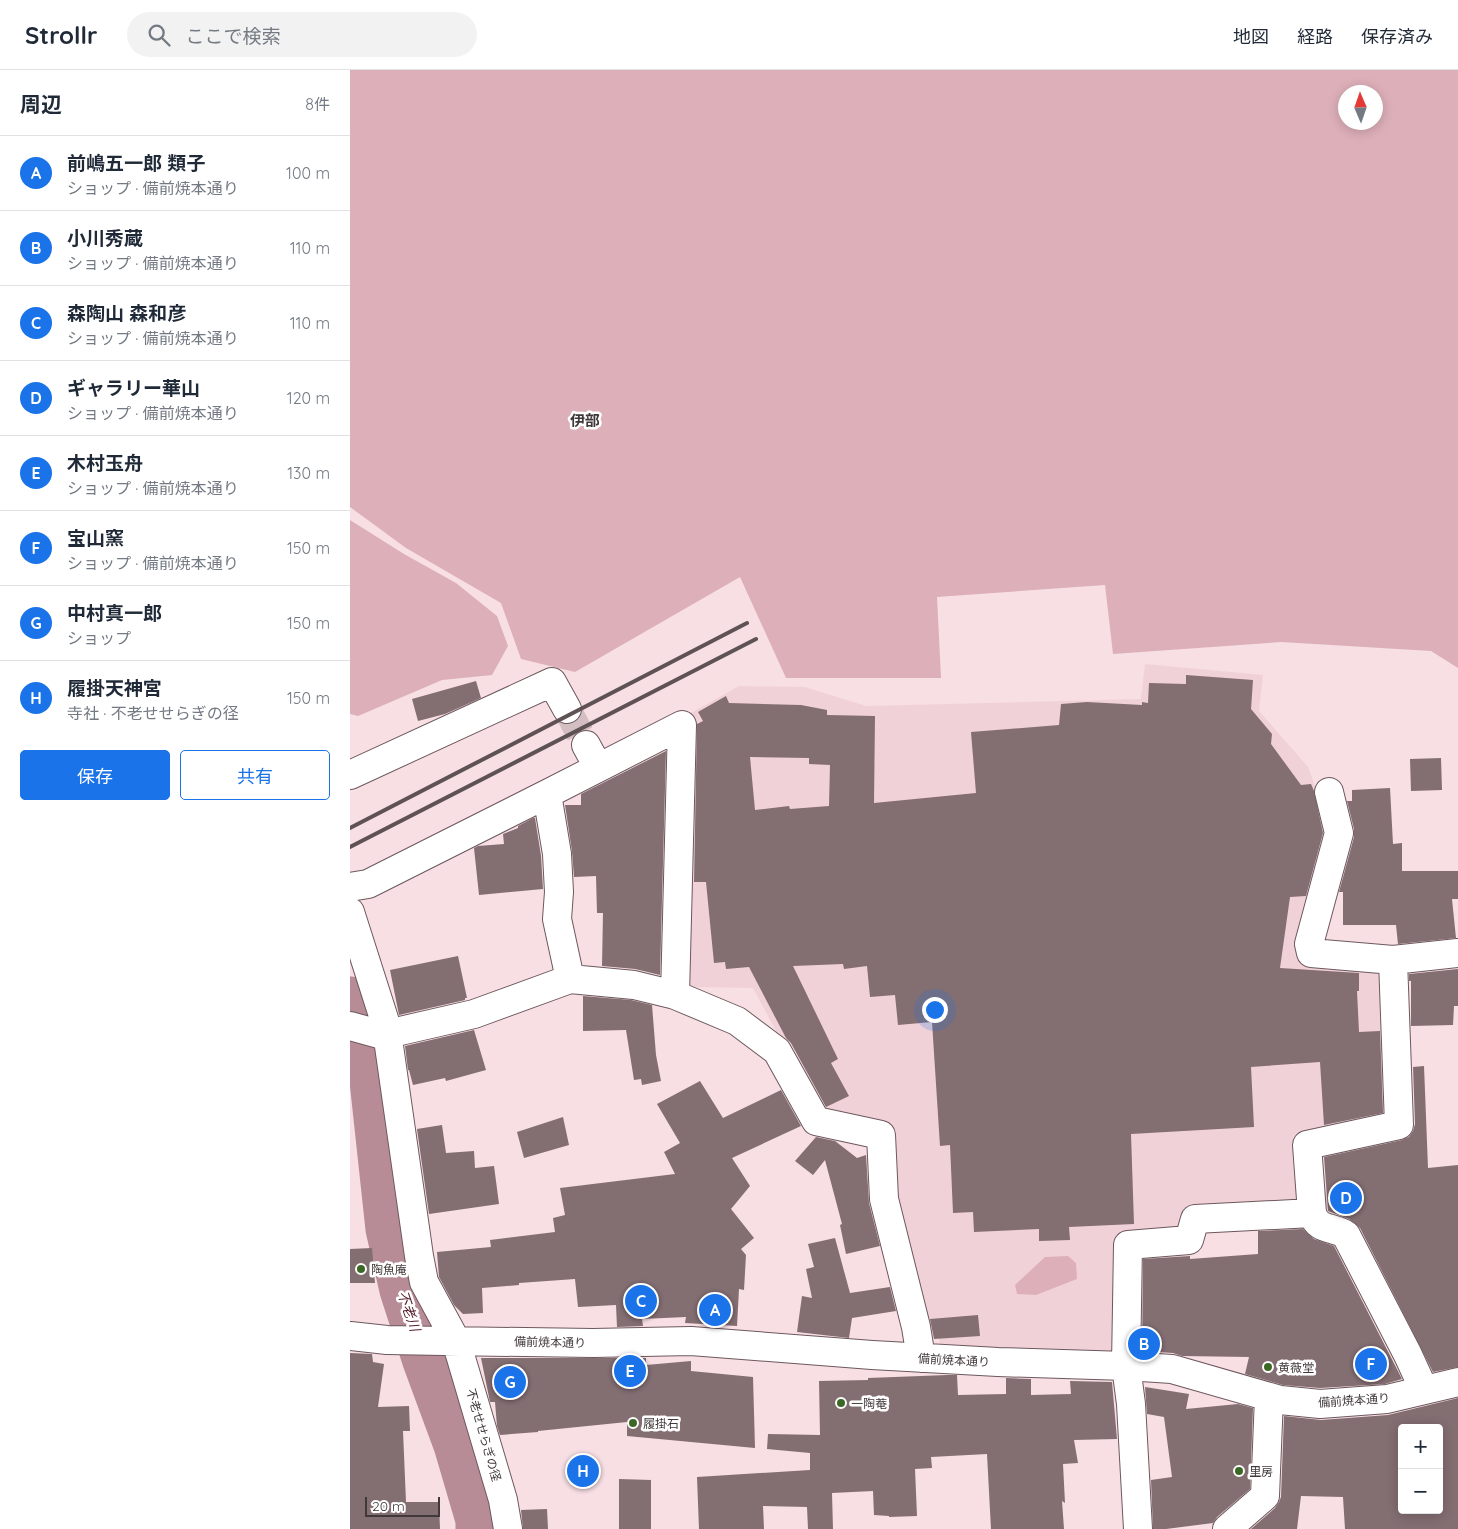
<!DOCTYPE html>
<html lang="ja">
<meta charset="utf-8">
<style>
body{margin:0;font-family:Quicksand,"Noto Sans JP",sans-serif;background:#f2f2f3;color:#1f2937}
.controls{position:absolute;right:15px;bottom:15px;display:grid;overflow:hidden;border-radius:5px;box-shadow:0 2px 12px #0003}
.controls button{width:45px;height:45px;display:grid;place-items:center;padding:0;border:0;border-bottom:1px solid #e0e1e3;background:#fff;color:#1f2937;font:25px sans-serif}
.compass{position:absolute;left:988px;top:15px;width:45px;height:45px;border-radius:50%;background:#fff;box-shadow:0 2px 12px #0003;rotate:358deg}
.scale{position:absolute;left:15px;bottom:12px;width:75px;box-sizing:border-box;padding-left:5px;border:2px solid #41383a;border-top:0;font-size:14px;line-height:18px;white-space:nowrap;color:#41383a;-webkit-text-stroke:4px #fff;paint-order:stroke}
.you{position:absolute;left:584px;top:939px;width:18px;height:18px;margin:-12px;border:4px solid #fff;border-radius:50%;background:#1a73e8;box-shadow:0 0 0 8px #1a73e833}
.badge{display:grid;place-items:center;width:32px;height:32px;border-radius:50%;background:#1a73e8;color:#fff;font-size:16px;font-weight:700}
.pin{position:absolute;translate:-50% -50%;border:2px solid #fff;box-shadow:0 1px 5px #0006}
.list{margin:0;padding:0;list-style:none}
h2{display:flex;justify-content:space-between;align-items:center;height:65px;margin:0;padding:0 20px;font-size:21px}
h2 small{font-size:16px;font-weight:400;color:#747a83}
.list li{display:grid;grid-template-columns:32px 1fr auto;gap:15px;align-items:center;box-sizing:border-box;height:75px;padding:0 20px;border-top:1px solid #e0e1e3}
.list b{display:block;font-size:19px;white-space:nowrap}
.list p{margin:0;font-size:16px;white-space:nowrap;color:#747a83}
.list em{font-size:16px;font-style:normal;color:#747a83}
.actions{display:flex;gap:10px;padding:15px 20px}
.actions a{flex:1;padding:11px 0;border:1px solid #1a73e8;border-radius:5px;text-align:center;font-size:18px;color:#1a73e8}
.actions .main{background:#1a73e8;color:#fff}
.icon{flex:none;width:28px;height:28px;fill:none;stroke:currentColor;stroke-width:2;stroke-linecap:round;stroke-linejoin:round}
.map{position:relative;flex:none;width:1108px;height:1459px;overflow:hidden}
header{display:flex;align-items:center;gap:30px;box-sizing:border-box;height:70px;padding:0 25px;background:#fff;border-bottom:1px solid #e0e1e3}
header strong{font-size:24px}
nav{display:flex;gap:28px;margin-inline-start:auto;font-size:18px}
.search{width:350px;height:45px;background:#f2f2f3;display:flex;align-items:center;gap:12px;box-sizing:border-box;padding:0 18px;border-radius:28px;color:#747a83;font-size:19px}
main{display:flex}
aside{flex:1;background:#fff}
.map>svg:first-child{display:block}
.built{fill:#f1d1d8}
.green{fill:#ddafb9;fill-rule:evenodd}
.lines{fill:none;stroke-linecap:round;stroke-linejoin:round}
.river{stroke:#b88c96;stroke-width:45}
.building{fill:#836e72;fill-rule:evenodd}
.minor-tunnel{stroke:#d3bec2;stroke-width:28;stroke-dasharray:28 14;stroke-linecap:butt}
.minor-casing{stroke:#6c585c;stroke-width:30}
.minor{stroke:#fff;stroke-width:28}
.rail{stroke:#5e5255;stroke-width:4}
.poi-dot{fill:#3c6826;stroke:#fff;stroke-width:2}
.labels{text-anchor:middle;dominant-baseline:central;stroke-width:5;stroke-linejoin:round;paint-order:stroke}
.poi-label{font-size:12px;fill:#41383a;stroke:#fff;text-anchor:start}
.street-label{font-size:12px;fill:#41383a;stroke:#fff}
.water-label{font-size:14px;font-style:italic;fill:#551d2e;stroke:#fff}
.quarter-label{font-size:15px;font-weight:bold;fill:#41383a;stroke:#fff}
</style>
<header>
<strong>Strollr</strong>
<div class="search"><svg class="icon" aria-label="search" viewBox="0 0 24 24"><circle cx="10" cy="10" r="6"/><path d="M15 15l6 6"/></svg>ここで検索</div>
<nav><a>地図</a><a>経路</a><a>保存済み</a></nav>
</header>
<main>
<aside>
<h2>周辺<small>8件</small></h2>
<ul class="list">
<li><span class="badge">A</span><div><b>前嶋五一郎 類子</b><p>ショップ · 備前焼本通り</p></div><em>100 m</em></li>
<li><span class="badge">B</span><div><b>小川秀蔵</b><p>ショップ · 備前焼本通り</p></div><em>110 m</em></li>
<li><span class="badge">C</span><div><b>森陶山 森和彦</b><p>ショップ · 備前焼本通り</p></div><em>110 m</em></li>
<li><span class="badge">D</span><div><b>ギャラリー華山</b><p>ショップ · 備前焼本通り</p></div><em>120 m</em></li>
<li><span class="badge">E</span><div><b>木村玉舟</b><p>ショップ · 備前焼本通り</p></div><em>130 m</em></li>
<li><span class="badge">F</span><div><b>宝山窯</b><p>ショップ · 備前焼本通り</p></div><em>150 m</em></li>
<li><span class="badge">G</span><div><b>中村真一郎</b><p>ショップ</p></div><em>150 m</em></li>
<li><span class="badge">H</span><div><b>履掛天神宮</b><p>寺社 · 不老せせらぎの径</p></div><em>150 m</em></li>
</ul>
<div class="actions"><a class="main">保存</a><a>共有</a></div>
</aside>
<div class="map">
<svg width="1108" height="1459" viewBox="0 0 1108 1459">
<rect width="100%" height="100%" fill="#f7dfe4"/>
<path class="built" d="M 795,594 L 913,605 L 909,641 L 958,697 L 982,764 L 948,892 L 1037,897 L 1045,1048 L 950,1069 L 956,1133 L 830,1163 L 771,1165 L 767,1286 L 590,1279 L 588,1254 L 574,1254 L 542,1130 L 538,1057 L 473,1042 L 447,1000 L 403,918 L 335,917 L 341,643 L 389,616 L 455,617 L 516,636 L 791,629 Z"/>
<path class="green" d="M 0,0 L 1108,0 L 1108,598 L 1081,581 L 931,572 L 763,584 L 755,515 L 587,527 L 591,608 L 436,608 L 390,507 L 225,602 L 171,589 L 151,533 L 56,478 L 0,437 ZM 996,22 L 1026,22 L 1026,52 L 996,52 Z
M 0,450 L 54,484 L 106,513 L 147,546 L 158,576 L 142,605 L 92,610 L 8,646 L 0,644 Z
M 718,1186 L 726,1193 L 727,1209 L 686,1225 L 667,1224 L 665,1215 L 695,1187 Z"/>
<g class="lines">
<path class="river" d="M 0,929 L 20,992 L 38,1159 L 52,1220 L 75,1291 L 106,1375 L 128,1450 L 128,1459"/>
</g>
<path class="building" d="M 836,605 L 903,610 L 901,639 L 922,664 L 921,674 L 951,715 L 961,714 L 964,721 L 973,763 L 956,826 L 940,827 L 930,898 L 1009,903 L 1009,921 L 1007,921 L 1009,962 L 1030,961 L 1033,1043 L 974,1055 L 970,992 L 901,997 L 904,1057 L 781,1064 L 784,1154 L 719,1157 L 720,1170 L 689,1171 L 689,1159 L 624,1162 L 623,1142 L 603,1143 L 600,1075 L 590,1076 L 582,952 L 548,955 L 545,925 L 520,927 L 517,896 L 494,899 L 493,894 L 443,896 L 488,989 L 481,993 L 499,1026 L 476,1037 L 441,973 L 436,968 L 399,897 L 376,899 L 375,892 L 364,893 L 356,812 L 344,812 L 347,654 L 353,651 L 348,642 L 376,626 L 379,633 L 451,635 L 477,640 L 477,645 L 525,646 L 524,733 L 626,723 L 621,662 L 709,655 L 711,634 L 737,632 L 792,635 L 792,632 L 798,633 L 799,613 L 836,614 ZM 400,687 L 459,688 L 459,694 L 480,695 L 479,736 L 440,739 L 439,736 L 405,740 Z
M 126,611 L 131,628 L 95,644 L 68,651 L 62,629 Z
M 316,681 L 310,905 L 285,899 L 252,896 L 253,843 L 247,843 L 246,806 L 224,807 L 222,781 L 215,735 L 231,735 L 231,724 Z
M 1091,688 L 1092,720 L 1061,721 L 1060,689 Z
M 1040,718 L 1043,774 L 1052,773 L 1052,801 L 1108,801 L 1108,829 L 1102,829 L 1106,868 L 1048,874 L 1046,855 L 993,855 L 993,822 L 989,822 L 1004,767 L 1004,759 L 997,731 L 1002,731 L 1002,720 Z
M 183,748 L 185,748 L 191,786 L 193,819 L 129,825 L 124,778 L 128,776 L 154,774 L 153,764 L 168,758 L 168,756 Z
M 108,886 L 117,928 L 115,928 L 115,930 L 49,945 L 40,900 Z
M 1108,899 L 1108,936 L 1104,936 L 1103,955 L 1061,956 L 1061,911 L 1059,911 L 1059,904 Z
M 233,926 L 281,930 L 302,935 L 306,985 L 311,1011 L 292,1015 L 291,1009 L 284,1010 L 276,960 L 233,961 Z
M 124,960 L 136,1000 L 96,1011 L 95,1008 L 63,1015 L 59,1000 L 58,1000 L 55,976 Z
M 1074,996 L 1078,1098 L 1108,1095 L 1108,1297 L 1083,1302 L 1010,1158 L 999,1149 L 978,1141 L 974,1087 L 1052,1070 L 1059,1067 L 1063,1061 L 1065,1054 L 1063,997 Z
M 350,1011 L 373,1048 L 431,1020 L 451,1056 L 382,1088 L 400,1116 L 381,1139 L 404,1168 L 391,1179 L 396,1185 L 394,1220 L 389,1219 L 387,1256 L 335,1253 L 336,1247 L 292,1249 L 293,1256 L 267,1257 L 266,1235 L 228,1237 L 225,1209 L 169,1213 L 169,1215 L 132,1218 L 133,1243 L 113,1244 L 104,1235 L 89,1207 L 87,1182 L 141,1177 L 140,1170 L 205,1162 L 203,1148 L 215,1145 L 210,1118 L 325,1104 L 314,1082 L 330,1073 L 307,1034 Z
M 213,1047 L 219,1075 L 174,1088 L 167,1062 Z
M 92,1055 L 96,1083 L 124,1081 L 125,1098 L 144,1096 L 149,1134 L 79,1144 L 67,1059 Z
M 466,1067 L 485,1071 L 507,1088 L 516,1085 L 519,1133 L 530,1176 L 496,1184 L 490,1155 L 492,1154 L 475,1090 L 463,1105 L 445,1091 Z
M 953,1159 L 964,1169 L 984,1176 L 1052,1309 L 1035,1314 L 970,1318 L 933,1315 L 895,1304 L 899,1287 L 832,1286 L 823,1283 L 792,1281 L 793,1189 L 840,1186 L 840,1189 L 908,1184 L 908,1161 Z
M 485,1168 L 500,1223 L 540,1217 L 546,1241 L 502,1248 L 499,1268 L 447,1262 L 452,1226 L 462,1228 L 456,1199 L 464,1197 L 458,1174 Z
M 22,1178 L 25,1213 L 0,1213 L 0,1179 Z
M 628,1245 L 630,1266 L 584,1269 L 580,1249 Z
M 0,1283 L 22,1284 L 23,1292 L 34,1294 L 28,1337 L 59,1336 L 60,1361 L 53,1361 L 56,1432 L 89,1432 L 90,1459 L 0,1459 Z
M 131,1288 L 296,1288 L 296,1295 L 341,1291 L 341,1301 L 403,1307 L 405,1378 L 277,1366 L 277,1352 L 188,1361 L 188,1362 L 150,1365 L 147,1356 L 145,1332 L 140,1332 Z
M 597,1305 L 607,1305 L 608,1325 L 656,1324 L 656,1308 L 681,1309 L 681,1325 L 721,1324 L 720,1311 L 762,1312 L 767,1369 L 724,1370 L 728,1393 L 713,1394 L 715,1433 L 712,1431 L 714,1459 L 641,1459 L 637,1384 L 581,1387 L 582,1398 L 565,1399 L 567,1446 L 539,1447 L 539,1446 L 524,1445 L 523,1421 L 482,1423 L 483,1459 L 458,1459 L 457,1437 L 413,1436 L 414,1459 L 349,1459 L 347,1407 L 460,1400 L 460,1383 L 417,1379 L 418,1364 L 470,1365 L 469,1311 L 518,1310 L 518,1308 Z
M 795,1317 L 839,1324 L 836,1339 L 888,1334 L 903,1338 L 900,1419 L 867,1447 L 863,1453 L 816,1459 L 803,1459 L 801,1410 L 822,1407 L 814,1347 L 797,1344 Z
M 1108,1328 L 1108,1459 L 995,1459 L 993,1427 L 951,1426 L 947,1459 L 901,1459 L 925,1438 L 929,1432 L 931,1427 L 934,1346 L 971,1350 L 1038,1345 ZM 1052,1358 L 1089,1358 L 1089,1440 L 1052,1440 Z
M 269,1409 L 301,1410 L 301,1459 L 269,1459 Z
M 197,1439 L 198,1459 L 173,1459 L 171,1440 Z"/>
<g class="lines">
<path class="minor-tunnel" d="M 217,639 L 236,675"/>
<defs>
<path id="minor" d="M 236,675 L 248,697
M 0,705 L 202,612 L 217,639
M 197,724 L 207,784 L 209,822 L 207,849 L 220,909
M 0,817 L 18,814 L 197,724 L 332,655 L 325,925
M 0,842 L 36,955 L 69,1186 L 74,1212 L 106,1271 L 153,1430 L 158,1459
M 1043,890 L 1108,883
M 0,956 L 29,964 L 37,964 L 124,944 L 220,909 L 284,915 L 325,925 L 387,951 L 427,981 L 466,1051 L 531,1065 L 534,1129 L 566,1257 L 571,1288
M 962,1143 C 968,1162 984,1156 996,1165 L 1058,1285 L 1074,1320
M 0,1266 L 37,1270 L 94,1271 L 243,1273 L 341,1271 L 522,1285 L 648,1292 L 776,1296 L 822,1299 L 930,1330 L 970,1334 L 1037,1329 L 1108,1312
M 788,1459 L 781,1334 L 776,1296 L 778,1175 L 839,1170 L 845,1149 L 962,1143 L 957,1075 L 1049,1055 L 1043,890 L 961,883 L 959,874 L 989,763 L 979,722
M 877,1459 L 915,1426 L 919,1327"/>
</defs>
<use href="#minor" class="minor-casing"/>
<use href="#minor" class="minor"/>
<path class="rail" d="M 0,758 L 397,553
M 0,777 L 406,569"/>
</g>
<g class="poi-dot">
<circle cx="11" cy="1199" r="5"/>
<circle cx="918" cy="1297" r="5"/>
<circle cx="491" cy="1333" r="5"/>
<circle cx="283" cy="1353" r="5"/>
<circle cx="889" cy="1401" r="5"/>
</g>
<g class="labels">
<g class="poi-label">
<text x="21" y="1199">陶魚庵</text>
<text x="928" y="1297">黄薇堂</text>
<text x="501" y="1333">一陶菴</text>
<text x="293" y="1353">履掛石</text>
<text x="899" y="1401">里房</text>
</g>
<g class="street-label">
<text transform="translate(200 1272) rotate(1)">備前焼本通り</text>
<text transform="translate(604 1290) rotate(3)">備前焼本通り</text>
<text transform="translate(1004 1330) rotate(-4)">備前焼本通り</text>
<text transform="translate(134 1365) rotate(74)">不老せせらぎの径</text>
</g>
<g class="water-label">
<text transform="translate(59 1241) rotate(71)">不老川</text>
</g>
<g class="quarter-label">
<text x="235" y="350">伊部</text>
</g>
</g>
</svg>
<div class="controls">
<button>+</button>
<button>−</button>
</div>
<svg class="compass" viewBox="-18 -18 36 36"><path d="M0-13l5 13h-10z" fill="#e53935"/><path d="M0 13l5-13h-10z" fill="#747a83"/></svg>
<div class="scale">20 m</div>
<div class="you"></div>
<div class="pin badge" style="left:365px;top:1240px">A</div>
<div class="pin badge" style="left:794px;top:1274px">B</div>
<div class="pin badge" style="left:291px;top:1231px">C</div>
<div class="pin badge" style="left:996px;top:1128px">D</div>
<div class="pin badge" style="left:280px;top:1301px">E</div>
<div class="pin badge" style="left:1021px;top:1294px">F</div>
<div class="pin badge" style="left:160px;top:1312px">G</div>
<div class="pin badge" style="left:233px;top:1401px">H</div>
</div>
</main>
